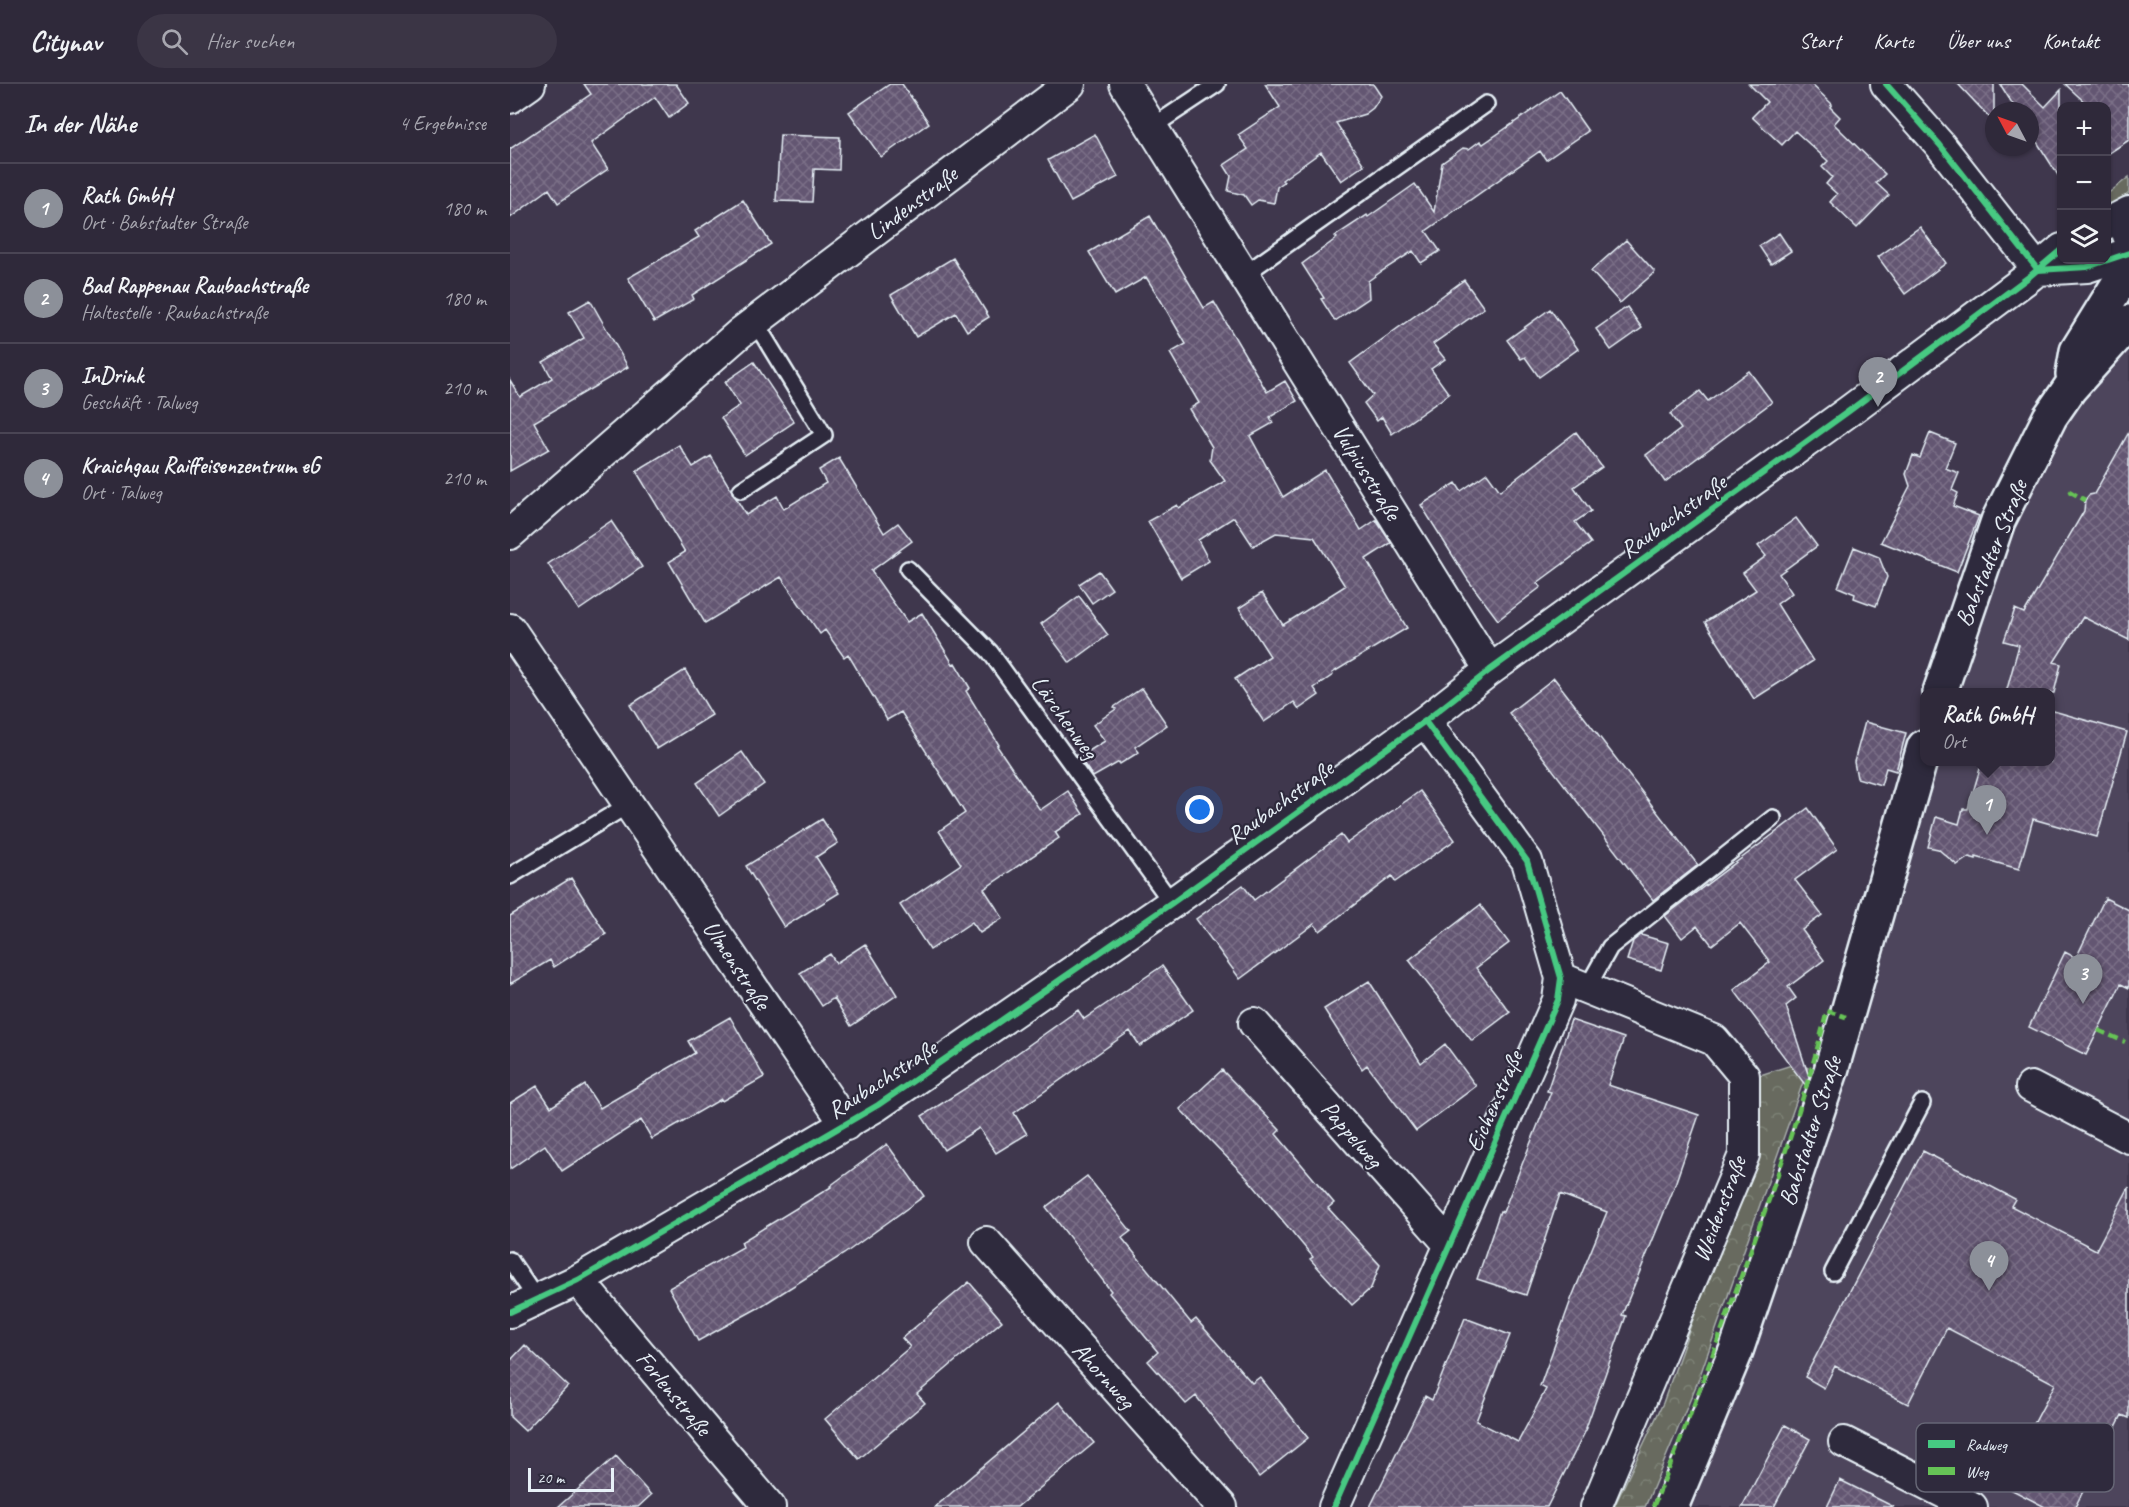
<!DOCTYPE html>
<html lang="de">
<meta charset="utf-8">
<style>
body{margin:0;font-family:Caveat,sans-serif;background:#3b3545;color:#f1f3f6}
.controls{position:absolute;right:18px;top:18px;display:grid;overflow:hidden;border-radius:12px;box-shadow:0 2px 4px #0004}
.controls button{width:54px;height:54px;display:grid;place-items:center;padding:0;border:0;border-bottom:2px solid #4a4554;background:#2f293a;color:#f1f3f6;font:30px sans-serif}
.compass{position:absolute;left:1475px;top:18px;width:54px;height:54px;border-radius:50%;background:#2f293a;box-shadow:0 2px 4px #0004;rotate:311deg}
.scale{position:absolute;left:18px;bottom:15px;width:86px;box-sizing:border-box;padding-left:6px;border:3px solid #e8f1f8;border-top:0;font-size:16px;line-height:21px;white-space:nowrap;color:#e8f1f8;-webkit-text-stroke:4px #2f2a3d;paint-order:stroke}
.you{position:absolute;left:690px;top:726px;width:21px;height:21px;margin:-15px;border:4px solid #fff;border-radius:50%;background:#1a73e8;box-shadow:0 0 0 9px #1a73e833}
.badge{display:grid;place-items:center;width:39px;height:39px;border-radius:50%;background:#8c9099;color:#fff;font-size:20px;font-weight:700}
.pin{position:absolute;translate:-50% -50px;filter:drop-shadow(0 2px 3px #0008)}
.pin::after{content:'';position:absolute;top:32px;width:21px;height:18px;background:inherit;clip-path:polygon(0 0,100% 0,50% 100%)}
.popup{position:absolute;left:1410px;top:604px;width:135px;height:78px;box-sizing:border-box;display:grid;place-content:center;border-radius:12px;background:#2f293a;filter:drop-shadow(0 2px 4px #0005);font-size:20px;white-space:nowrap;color:#a7a6af}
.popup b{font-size:22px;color:#f1f3f6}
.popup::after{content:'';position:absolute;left:50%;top:100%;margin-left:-12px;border:12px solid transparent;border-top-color:#2f293a}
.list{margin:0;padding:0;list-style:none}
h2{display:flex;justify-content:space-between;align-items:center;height:78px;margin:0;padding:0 24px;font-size:26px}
h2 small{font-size:20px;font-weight:400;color:#a7a6af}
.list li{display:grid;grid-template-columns:39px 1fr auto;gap:18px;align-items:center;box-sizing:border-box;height:90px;padding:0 24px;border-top:2px solid #4a4554}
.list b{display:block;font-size:22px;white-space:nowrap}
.list p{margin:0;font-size:20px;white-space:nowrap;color:#a7a6af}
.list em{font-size:20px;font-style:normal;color:#a7a6af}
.icon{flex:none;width:33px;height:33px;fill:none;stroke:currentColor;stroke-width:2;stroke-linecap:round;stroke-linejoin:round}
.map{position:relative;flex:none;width:1619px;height:1423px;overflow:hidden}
header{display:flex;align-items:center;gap:36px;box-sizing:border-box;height:84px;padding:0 30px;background:#2f293a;border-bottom:2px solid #4a4554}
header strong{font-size:28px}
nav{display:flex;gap:33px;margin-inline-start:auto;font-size:21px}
.search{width:420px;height:54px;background:#3b3545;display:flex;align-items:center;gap:15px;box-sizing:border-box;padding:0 21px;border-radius:33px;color:#a7a6af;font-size:22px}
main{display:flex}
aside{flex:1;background:#2f293a}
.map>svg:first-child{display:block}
.built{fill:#4d445b}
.green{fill:#676b5e;stroke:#a8aeab;stroke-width:1.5}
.forest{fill:url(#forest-crowns);stroke:#a8aeab;stroke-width:1.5}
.building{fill:url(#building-cross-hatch);stroke:#e8f1f8;stroke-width:1.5}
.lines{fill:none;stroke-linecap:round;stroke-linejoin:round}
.service-casing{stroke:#e8f1f8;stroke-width:20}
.minor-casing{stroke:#e8f1f8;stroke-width:34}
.tertiary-casing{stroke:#e8f1f8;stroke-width:38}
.service{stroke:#2f2a3d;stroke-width:15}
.minor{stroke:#2f2a3d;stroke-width:30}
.tertiary{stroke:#2f2a3d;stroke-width:33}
.quiet{stroke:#66c356;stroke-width:4.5;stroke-dasharray:9 4.5;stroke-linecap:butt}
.cycleway-casing{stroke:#2f2a3d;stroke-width:10}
.cycleway{stroke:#46c982;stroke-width:6}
.labels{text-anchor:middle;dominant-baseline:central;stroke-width:4.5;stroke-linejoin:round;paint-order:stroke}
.street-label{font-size:24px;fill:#e8f1f8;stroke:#2f2a3d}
.key{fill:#2f2a3d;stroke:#666675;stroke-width:1.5}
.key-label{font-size:16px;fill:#e8f1f8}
</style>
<header>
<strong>Citynav</strong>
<div class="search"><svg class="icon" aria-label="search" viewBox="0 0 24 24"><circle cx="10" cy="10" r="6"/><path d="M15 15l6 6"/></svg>Hier suchen</div>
<nav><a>Start</a><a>Karte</a><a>Über uns</a><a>Kontakt</a></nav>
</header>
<main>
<aside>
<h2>In der Nähe<small>4 Ergebnisse</small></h2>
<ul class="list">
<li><span class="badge">1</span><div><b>Rath GmbH</b><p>Ort · Babstadter Straße</p></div><em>180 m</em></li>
<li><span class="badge">2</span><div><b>Bad Rappenau Raubachstraße</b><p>Haltestelle · Raubachstraße</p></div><em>180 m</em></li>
<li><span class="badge">3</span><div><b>InDrink</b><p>Geschäft · Talweg</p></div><em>210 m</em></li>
<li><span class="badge">4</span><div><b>Kraichgau Raiffeisenzentrum eG</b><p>Ort · Talweg</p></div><em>210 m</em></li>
</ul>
</aside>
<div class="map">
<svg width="1619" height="1423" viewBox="0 0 1619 1423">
<defs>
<pattern id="forest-crowns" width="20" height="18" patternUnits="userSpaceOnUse" patternTransform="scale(1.5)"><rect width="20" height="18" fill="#676b5e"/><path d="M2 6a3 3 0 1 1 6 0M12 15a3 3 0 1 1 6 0" fill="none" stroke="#7d8176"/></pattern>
<pattern id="building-cross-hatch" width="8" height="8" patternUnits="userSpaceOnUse" patternTransform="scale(1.5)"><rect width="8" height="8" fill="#645672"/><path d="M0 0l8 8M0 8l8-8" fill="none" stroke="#7a6f87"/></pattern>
</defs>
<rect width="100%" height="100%" fill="#3f374d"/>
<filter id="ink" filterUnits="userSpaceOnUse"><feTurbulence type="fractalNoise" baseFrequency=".0167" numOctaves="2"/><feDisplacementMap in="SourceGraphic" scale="12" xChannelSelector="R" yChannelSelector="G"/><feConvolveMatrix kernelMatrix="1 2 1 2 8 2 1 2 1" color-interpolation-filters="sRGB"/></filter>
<g filter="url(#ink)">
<path class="built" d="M 1619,259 L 1619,1423 L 1172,1423 L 1420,678 L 1540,678 L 1540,608 L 1441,608 L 1500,443 L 1560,329 Z"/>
<path class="green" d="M 1619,93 L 1619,109 L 1597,128 L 1596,111 Z"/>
<path class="forest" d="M 1288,979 L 1298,984 L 1188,1297 L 1135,1423 L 1104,1423 L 1153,1319 L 1242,1071 L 1250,991 Z"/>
<path class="building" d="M 74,0 L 166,0 L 179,19 L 159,34 L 145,13 L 81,59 L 98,85 L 48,119 L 39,105 L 0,134 L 0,65 L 81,10 Z
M 380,0 L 392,0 L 419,39 L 371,73 L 339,28 Z
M 755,0 L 863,0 L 871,12 L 863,24 L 855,30 L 826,39 L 854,81 L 831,97 L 811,68 L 772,96 L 774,98 L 767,103 L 764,119 L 748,116 L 741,121 L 734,111 L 718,107 L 721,92 L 714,81 L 738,65 L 728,51 L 770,23 Z
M 1239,0 L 1301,0 L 1322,20 L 1320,23 L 1330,33 L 1324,40 L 1375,90 L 1366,99 L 1379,111 L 1347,144 L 1320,118 L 1327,110 L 1316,100 L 1322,93 L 1312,83 L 1318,77 L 1285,47 L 1272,61 L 1242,33 L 1257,18 Z
M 1448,0 L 1484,0 L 1484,38 Z
M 1490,0 L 1512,0 L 1535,23 L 1551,6 L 1551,96 L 1520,47 L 1520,27 L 1507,27 Z
M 1555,0 L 1619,0 L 1619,56 L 1596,71 L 1596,22 L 1579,22 Z
M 1050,7 L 1078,47 L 1036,76 L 1030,67 L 916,147 L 930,167 L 911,179 L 903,167 L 872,187 L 858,197 L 859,214 L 825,237 L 811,215 L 814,214 L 792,180 L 827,154 L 825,152 L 857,131 L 858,133 L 905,100 L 924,128 L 932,79 L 953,64 L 959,65 L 970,57 L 973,60 Z
M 585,50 L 608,93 L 561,118 L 538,76 Z
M 270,51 L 330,53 L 329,86 L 304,85 L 302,118 L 266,117 Z
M 233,116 L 261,160 L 182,211 L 184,215 L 144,238 L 118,194 L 189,153 L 185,147 Z
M 640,132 L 694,224 L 704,218 L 757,308 L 775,297 L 787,317 L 760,333 L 763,339 L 740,352 L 773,413 L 815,386 L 851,446 L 866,436 L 881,459 L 856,475 L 897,544 L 822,589 L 823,591 L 804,604 L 809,611 L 789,625 L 784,618 L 754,638 L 725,595 L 760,572 L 729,524 L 752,509 L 773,541 L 835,502 L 804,453 L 766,449 L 743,462 L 724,433 L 688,456 L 699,477 L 671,494 L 638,437 L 667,421 L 669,424 L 715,397 L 700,376 L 702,363 L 679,325 L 689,319 L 660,269 L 676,260 L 650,215 L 636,193 L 605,211 L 579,168 Z
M 1410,143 L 1436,179 L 1395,210 L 1368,173 Z
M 1269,149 L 1281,167 L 1261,180 L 1249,162 Z
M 1116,156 L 1145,188 L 1110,219 L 1081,187 Z
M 443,174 L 479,233 L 457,247 L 446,229 L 406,253 L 381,211 Z
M 954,196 L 974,224 L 923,260 L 935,275 L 921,285 L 939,310 L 882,350 L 872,333 L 867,337 L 854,319 L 863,311 L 840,279 Z
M 80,216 L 118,283 L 24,338 L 39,365 L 0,387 L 0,296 L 10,313 L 42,294 L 33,278 L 74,254 L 59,228 Z
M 1117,223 L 1132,244 L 1101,266 L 1086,245 Z
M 1040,225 L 1068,265 L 1029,293 L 1015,273 L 1011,275 L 997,256 Z
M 244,278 L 284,338 L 235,371 L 211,334 L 230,321 L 215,298 Z
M 1239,287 L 1262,318 L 1155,398 L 1136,371 L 1171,345 L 1160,330 L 1190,307 L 1198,317 Z
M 1066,348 L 1092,383 L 1064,403 L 1081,427 L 1065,438 L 1081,459 L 1027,499 L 1031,503 L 988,536 L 958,496 L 911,421 L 946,399 L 951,407 L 977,389 L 990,407 Z
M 1619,348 L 1619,556 L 1573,533 L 1544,578 L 1551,580 L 1544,609 L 1496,609 L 1509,561 L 1494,557 L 1505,525 L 1514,529 L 1574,427 L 1575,416 L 1579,411 L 1584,410 Z
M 1420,349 L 1445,359 L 1435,384 L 1449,389 L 1442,406 L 1448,409 L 1443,422 L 1469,432 L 1447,488 L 1371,458 L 1400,402 L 1396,390 L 1403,371 L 1410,374 Z
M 169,361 L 183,383 L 201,372 L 236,431 L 267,412 L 274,425 L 316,399 L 309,386 L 329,374 L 374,449 L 388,439 L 402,457 L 361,487 L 397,538 L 412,529 L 443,580 L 445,579 L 460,604 L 456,607 L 489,661 L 487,662 L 530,726 L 558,707 L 573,730 L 545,748 L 549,754 L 474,805 L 493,834 L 470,849 L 462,838 L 420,866 L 390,821 L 451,780 L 429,747 L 455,729 L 391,628 L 377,636 L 338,570 L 334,573 L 315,546 L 310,550 L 271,493 L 195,539 L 159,478 L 175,468 L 126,387 Z
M 1286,434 L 1307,462 L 1269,490 L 1282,509 L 1267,520 L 1303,577 L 1244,615 L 1195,538 L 1246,506 L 1233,489 L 1256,472 L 1248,462 Z
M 101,437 L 132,483 L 69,526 L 38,480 Z
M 1344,463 L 1369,473 L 1377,493 L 1366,522 L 1344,514 L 1345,510 L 1328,503 Z
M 589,487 L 602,505 L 582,519 L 569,500 Z
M 569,512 L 598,551 L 560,579 L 531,540 Z
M 175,586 L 202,631 L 147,665 L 120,621 Z
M 1044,594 L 1188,781 L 1143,816 L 999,629 Z
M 632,604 L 657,641 L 625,663 L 629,668 L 610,680 L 609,678 L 583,693 L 569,673 L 595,657 L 583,641 L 606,625 L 604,623 Z
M 1540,626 L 1617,648 L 1587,753 L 1523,735 L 1509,785 L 1466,773 L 1466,775 L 1459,773 L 1447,781 L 1428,765 L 1418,763 L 1426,733 L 1449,740 L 1453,725 L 1458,725 L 1472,678 L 1540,678 Z
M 1355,638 L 1396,649 L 1386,687 L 1376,684 L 1371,701 L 1347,694 L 1344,678 Z
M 232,668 L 254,700 L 209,732 L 187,699 Z
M 910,707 L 945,756 L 885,798 L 882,792 L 810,847 L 804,840 L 730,895 L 686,835 L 733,801 L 744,816 L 831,751 L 837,759 Z
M 1298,724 L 1327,765 L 1285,796 L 1312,831 L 1292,846 L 1314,876 L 1278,903 L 1286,914 L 1276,922 L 1299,993 L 1296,1002 L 1224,906 L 1260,878 L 1230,839 L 1202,861 L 1187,842 L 1172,854 L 1155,832 Z
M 312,735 L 328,759 L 306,773 L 329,809 L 274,843 L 236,782 Z
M 61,794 L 96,850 L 44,883 L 40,876 L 0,900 L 0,832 Z
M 1595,814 L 1619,826 L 1619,904 L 1611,900 L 1576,971 L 1519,943 L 1555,868 L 1566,874 Z
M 970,821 L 999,859 L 966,884 L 1000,928 L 962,957 L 899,876 Z
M 1131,851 L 1159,859 L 1151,886 L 1117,876 L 1123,857 Z
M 355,860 L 387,911 L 341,942 L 324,914 L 312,922 L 290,889 L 320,870 L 326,879 Z
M 652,882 L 683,926 L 630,962 L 620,947 L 504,1029 L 517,1050 L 486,1069 L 469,1044 L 434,1066 L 412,1032 L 478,990 L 568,926 L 574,935 Z
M 859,897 L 911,979 L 935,960 L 966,1002 L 906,1047 L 857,981 L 852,985 L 814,925 Z
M 220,933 L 254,993 L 212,1017 L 211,1015 L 142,1055 L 131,1036 L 52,1087 L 35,1061 L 0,1085 L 0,1019 L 27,1002 L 41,1023 L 75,1001 L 90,1024 L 185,969 L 178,957 Z
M 1061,936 L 1114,954 L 1098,1001 L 1189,1031 L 1162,1109 L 1112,1231 L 1116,1232 L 1076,1344 L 1077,1344 L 1037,1423 L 860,1423 L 915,1312 L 922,1316 L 955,1234 L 1000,1251 L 966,1337 L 1008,1358 L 1036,1305 L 1030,1302 L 1062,1213 L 1097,1128 L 1050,1110 L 1016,1211 L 967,1195 L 990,1127 L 993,1128 L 1041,1008 L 1037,1007 Z
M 712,986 L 770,1046 L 766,1050 L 824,1119 L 818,1124 L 870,1181 L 861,1204 L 842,1221 L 800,1175 L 803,1173 L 738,1095 L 670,1025 Z
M 377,1060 L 414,1112 L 334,1170 L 248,1224 L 188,1257 L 159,1204 L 233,1163 L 231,1158 L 321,1103 L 320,1102 Z
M 1413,1067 L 1505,1115 L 1501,1122 L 1586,1166 L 1619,1103 L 1619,1334 L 1612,1331 L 1565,1423 L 1535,1423 L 1481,1395 L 1496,1366 L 1507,1372 L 1545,1300 L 1437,1244 L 1398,1320 L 1325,1282 L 1314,1304 L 1295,1293 Z
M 577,1092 L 621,1147 L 612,1154 L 681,1239 L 686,1235 L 742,1299 L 750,1293 L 798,1354 L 749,1393 L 686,1312 L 676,1320 L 638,1277 L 648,1268 L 599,1209 L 601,1207 L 536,1123 Z
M 459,1198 L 492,1237 L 407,1310 L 415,1319 L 349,1375 L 315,1335 L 400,1263 L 392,1254 Z
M 15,1261 L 58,1302 L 15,1347 L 0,1333 L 0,1277 Z
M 549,1318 L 584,1359 L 507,1423 L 425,1423 Z
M 1275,1341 L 1300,1355 L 1264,1423 L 1232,1423 Z
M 106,1372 L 141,1411 L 128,1423 L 48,1423 Z
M 1330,1396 L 1384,1423 L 1317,1423 Z"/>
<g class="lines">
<defs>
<path id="service" d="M 642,43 L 707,0
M 735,190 L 976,20
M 231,406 L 314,351 L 245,238
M 398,485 L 480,568 L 662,819
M 0,792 L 118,721
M 1077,904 L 1100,863 L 1263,734
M 0,1176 L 27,1216
M 1323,1188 L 1412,1019"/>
<path id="minor" d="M 615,0 L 980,586
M 1376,0 L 1430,61 L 1528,186
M 0,14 L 20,0
M 1596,140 L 1619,128
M 1528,186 L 1577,183 L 1619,169
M 0,450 L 230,249 L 560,0
M 0,545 L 336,1041
M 1051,894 L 1204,956 L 1234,992 L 1234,1071 L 1086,1423
M 744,939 L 940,1161
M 1521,1003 L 1619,1054
M 476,1158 L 712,1423
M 68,1196 L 260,1423
M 0,1228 L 68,1196 L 368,1021 L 662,819 L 915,637 L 980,586 L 1339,327 L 1520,192 L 1552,165
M 1334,1358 L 1462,1423
M 824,1423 L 1048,916 L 1051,894 L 1017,777 L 915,637"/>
<path id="tertiary" d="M 1619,144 L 1619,150
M 1563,290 L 1567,267 L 1619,183
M 1430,608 L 1488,437 L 1540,333 L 1560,304 L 1619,238
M 1161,1423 L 1226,1267 L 1321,987 L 1414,663"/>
</defs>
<use href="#service" class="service-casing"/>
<use href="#minor" class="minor-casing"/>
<use href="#tertiary" class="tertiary-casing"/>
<use href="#service" class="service"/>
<use href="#minor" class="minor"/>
<use href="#tertiary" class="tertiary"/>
<path class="quiet" d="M 1559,407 L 1575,416
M 1588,946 L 1615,958
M 1143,1423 C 1174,1350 1201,1276 1228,1201 C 1261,1111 1294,1020 1317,927 L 1336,933"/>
<defs>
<path id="cycleway" d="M 1376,0 L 1430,61 L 1528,186
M 1528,186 L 1577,183 L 1619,169
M 0,1228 L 68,1196 L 368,1021 L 662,819 L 915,637 L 980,586 L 1339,327 L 1520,192 L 1552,165
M 824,1423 L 1048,916 L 1051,894 L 1017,777 L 915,637"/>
</defs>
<use href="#cycleway" class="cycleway-casing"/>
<use href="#cycleway" class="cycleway"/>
</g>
</g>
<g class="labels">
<g class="street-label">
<text transform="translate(402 119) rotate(-37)">Lindenstraße</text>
<text transform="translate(857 388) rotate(58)">Vulpiusstraße</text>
<text transform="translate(1163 432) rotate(-36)">Raubachstraße</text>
<text transform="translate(1481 469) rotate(-68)">Babstadter Straße</text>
<text transform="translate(555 633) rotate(54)">Lärchenweg</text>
<text transform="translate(770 718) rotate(-36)">Raubachstraße</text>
<text transform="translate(227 881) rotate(56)">Ulmenstraße</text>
<text transform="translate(372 995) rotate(-33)">Raubachstraße</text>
<text transform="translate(984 1017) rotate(-66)">Eichenstraße</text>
<text transform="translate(1300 1047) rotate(-72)">Babstadter Straße</text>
<text transform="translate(842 1050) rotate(49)">Pappelweg</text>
<text transform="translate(1209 1125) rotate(-69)">Weidenstraße</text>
<text transform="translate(594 1291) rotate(48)">Ahornweg</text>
<text transform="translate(164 1309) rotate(50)">Forlenstraße</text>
</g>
</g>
<rect x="1406" y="1339" width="198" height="69" rx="9" class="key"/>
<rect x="1418" y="1356" width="27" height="8" fill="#46c982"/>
<rect x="1418" y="1383" width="27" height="8" fill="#66c356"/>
<g class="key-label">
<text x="1456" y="1366">Radweg</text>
<text x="1456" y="1393">Weg</text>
</g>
</svg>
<div class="controls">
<button>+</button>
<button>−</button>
<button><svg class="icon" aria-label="layers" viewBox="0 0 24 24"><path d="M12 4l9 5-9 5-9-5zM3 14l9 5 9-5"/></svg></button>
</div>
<svg class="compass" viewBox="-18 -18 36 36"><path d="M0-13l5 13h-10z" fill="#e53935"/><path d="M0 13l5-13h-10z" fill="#a7a6af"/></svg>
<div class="scale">20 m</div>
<div class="you"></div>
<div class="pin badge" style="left:1477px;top:751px">1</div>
<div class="popup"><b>Rath GmbH</b>Ort</div>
<div class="pin badge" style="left:1368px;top:323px">2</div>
<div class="pin badge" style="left:1573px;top:920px">3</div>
<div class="pin badge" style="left:1479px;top:1207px">4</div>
</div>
</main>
